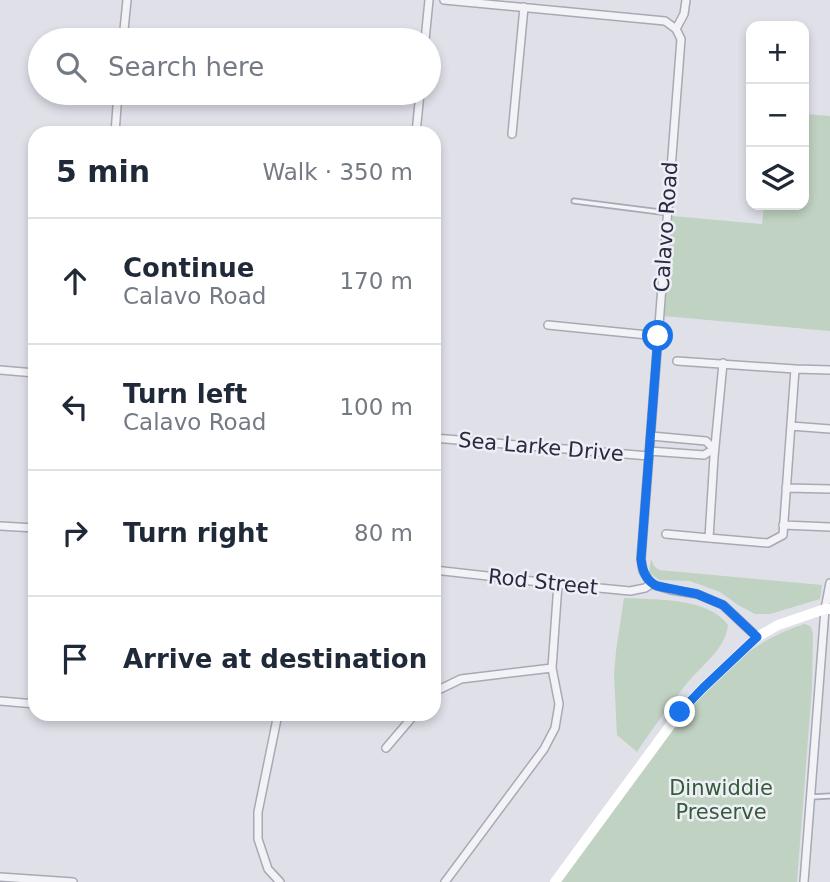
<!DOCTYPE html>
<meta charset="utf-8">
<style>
body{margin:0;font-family:"DejaVu Sans",sans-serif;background:#f6f6f7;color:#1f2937}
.controls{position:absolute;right:21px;top:21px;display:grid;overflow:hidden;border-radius:14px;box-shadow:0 4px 10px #0003}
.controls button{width:63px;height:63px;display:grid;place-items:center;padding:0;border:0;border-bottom:2px solid #e0e1e3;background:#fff;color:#1f2937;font:35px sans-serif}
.stop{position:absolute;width:21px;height:21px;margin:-16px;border:5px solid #1a73e8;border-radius:50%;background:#fff}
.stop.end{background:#1a73e8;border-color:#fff;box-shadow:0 2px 7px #0008}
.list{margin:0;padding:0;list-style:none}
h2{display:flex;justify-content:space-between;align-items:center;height:91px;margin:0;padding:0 28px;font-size:30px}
h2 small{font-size:23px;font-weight:400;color:#747a83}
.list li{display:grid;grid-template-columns:46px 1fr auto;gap:21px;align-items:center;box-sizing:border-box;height:126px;padding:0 28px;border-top:2px solid #e0e1e3}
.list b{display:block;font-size:26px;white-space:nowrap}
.list p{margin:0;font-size:23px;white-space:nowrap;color:#747a83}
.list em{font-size:23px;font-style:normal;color:#747a83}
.icon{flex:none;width:38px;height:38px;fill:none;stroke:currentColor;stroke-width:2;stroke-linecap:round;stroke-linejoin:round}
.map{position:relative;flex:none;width:830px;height:882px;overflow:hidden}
.search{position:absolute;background:#fff;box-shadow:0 4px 10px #0003;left:28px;top:28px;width:413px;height:77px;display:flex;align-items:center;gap:18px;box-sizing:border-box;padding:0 24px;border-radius:38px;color:#747a83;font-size:26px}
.panel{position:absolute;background:#fff;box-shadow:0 4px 10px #0003;left:28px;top:126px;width:413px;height:595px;border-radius:21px}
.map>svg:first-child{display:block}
.green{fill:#c0d2c1}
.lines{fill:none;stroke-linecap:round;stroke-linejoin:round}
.service-casing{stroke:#a8a9b5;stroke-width:7}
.minor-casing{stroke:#a8a9b5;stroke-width:10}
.service{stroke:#f2f2f7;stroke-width:3.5}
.minor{stroke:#f2f2f7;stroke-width:7}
.secondary{stroke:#fff;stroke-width:10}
.route{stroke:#1a73e8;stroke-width:9}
.labels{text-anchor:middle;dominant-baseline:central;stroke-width:5;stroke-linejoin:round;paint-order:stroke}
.street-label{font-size:21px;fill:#282a3f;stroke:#eeeff6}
.park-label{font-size:21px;fill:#355b39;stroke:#eeeff6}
</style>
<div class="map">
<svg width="830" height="882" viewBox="0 0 830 882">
<rect width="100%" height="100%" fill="#dfe0e8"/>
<path class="green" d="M 804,114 L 830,116 L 830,331 L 663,316 L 672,216 L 762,224 L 764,205 L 804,205 Z
M 651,559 L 654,566 L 659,570 L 822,585 L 820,599 L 770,614 L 755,614 L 738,605 L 720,592 L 690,581 L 659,580 L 649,572 Z
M 624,598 C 655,600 708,597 728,625 C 726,648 702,665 688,682 C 670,705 653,727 637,752 L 617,735 L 614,675 L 616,651 Z
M 804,624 C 811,625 812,628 813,635 L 812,687 L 797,882 L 559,882 C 586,846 612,810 639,773 C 685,712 727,649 804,624 Z"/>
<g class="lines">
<defs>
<path id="service" d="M 574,201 L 668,213
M 811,797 L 830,796"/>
<path id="minor" d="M 444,0 L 665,21 L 676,29
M 676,29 L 681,39 L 641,559 L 643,571 L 651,584 L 671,590 L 697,594 L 723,605 L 757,637
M 676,29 L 684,14 L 686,0
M 123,40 L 127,0
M 425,40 L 429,0
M 115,133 L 118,93
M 416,133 L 420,93
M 512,134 L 524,7
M 548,325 L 658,336
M 677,361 L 795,369 L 783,535 L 768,543 L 709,538 L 714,457 L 723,363
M 795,369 L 830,370
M 0,370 L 35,373
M 791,426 L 830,429
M 434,438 L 649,456
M 649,451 L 704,455 L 714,449 L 706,441 L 651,436
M 786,488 L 830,489
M 783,525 L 830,527
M 0,526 L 35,528
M 666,534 L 709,538
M 434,570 L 558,584 L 630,591 L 645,588 L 651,584
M 434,692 L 461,679 L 552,668
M 0,701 L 35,704
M 278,714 L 258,812 L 258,839 L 268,869 L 280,882
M 386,748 L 415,714
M 0,877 L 73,882
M 445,882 L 544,749 L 555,728 L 559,704 L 552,668 L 558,584
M 804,882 L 825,609 L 830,583"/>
</defs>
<use href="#service" class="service-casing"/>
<use href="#minor" class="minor-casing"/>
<use href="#service" class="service"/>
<use href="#minor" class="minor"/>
<path class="secondary" d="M 555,882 L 680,712 L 703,688 L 757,637 L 778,625 L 825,609 L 830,609"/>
</g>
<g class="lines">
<path class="route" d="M 658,336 L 641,559 C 642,570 646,581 657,586 L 697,594 L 723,605 L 757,637 L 703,688 L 680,712"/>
</g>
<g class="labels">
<g class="street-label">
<text transform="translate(666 227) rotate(-86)">Calavo Road</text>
<text transform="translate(541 447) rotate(5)">Sea Larke Drive</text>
<text transform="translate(543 582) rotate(6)">Rod Street</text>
</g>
<g class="park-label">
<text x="721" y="788">Dinwiddie<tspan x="721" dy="24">Preserve</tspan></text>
</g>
</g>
</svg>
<div class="controls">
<button>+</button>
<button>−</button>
<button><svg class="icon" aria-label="layers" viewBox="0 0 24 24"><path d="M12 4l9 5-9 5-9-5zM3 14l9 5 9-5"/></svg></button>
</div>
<div class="stop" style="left:658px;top:336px"></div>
<div class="stop end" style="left:680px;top:712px"></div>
<div class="search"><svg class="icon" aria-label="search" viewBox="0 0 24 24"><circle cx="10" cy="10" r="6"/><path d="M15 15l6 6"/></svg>Search here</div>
<section class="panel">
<h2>5 min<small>Walk · 350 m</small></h2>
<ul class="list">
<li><svg class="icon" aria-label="ahead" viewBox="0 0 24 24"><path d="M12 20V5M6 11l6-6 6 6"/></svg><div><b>Continue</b><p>Calavo Road</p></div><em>170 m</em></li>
<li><svg class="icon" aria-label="left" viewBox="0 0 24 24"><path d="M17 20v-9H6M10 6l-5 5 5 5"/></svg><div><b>Turn left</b><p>Calavo Road</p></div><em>100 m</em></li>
<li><svg class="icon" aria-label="right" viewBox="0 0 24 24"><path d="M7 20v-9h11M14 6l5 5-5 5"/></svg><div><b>Turn right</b></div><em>80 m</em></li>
<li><svg class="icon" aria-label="arrive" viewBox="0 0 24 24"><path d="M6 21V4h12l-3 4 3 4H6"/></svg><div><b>Arrive at destination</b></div></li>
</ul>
</section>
</div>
